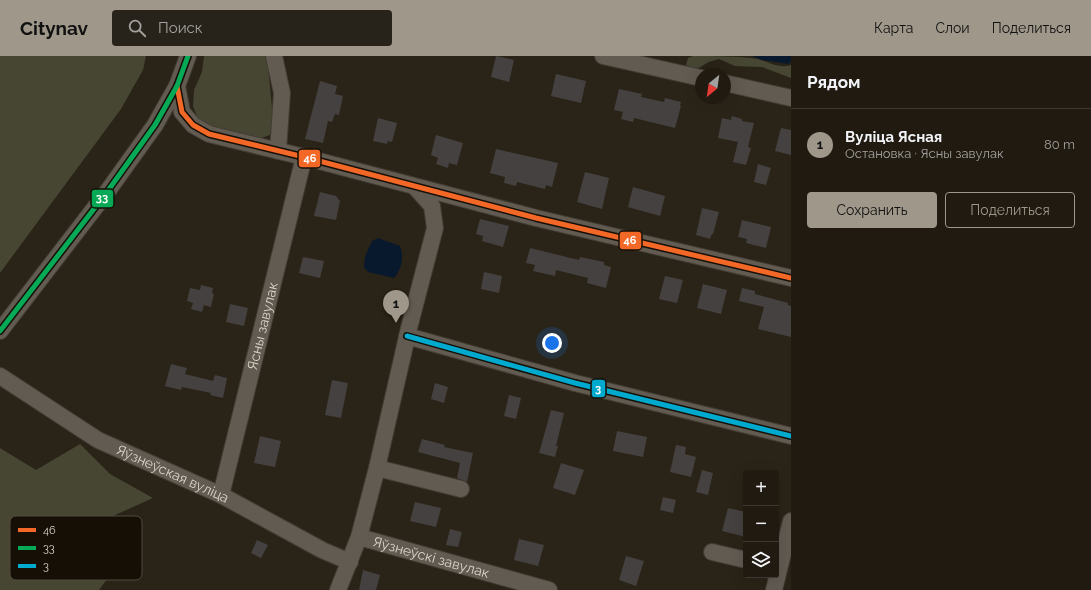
<!DOCTYPE html>
<html lang="ru">
<meta charset="utf-8">
<style>
body{margin:0;font-family:Raleway,sans-serif;background:#28231a;color:#f1f3f6}
.controls{position:absolute;right:12px;bottom:12px;display:grid;overflow:hidden;border-radius:4px;box-shadow:0 4px 16px #0002}
.controls button{width:36px;height:36px;display:grid;place-items:center;padding:0;border:0;border-bottom:1px solid #3d3831;background:#201a11;color:#f1f3f6;font:20px sans-serif}
.compass{position:absolute;left:695px;top:12px;width:36px;height:36px;border-radius:50%;background:#201a11;box-shadow:0 4px 16px #0002;rotate:209deg}
.you{position:absolute;left:552px;top:287px;width:14px;height:14px;margin:-10px;border:3px solid #fff;border-radius:50%;background:#1a73e8;box-shadow:0 0 0 6px #1a73e833}
.badge{display:grid;place-items:center;width:26px;height:26px;border-radius:50%;background:#9e978a;color:#111;font-size:13px;font-weight:700}
.pin{position:absolute;translate:-50% -33px;filter:drop-shadow(0 1px 2px #0008)}
.pin::after{content:'';position:absolute;top:21px;width:14px;height:12px;background:inherit;clip-path:polygon(0 0,100% 0,50% 100%)}
.list{margin:0;padding:0;list-style:none}
h2{display:flex;justify-content:space-between;align-items:center;height:52px;margin:0;padding:0 16px;font-size:17px}
h2 small{font-size:13px;font-weight:400;color:#a2a19f}
.list li{display:grid;grid-template-columns:26px 1fr auto;gap:12px;align-items:center;box-sizing:border-box;height:72px;padding:0 16px;border-top:1px solid #3d3831}
.list b{display:block;font-size:15px;white-space:nowrap}
.list p{margin:0;font-size:13px;white-space:nowrap;color:#a2a19f}
.list em{font-size:13px;font-style:normal;color:#a2a19f}
.actions{display:flex;gap:8px;padding:12px 16px}
.actions a{flex:1;padding:9px 0;border:1px solid #9e978a;border-radius:4px;text-align:center;font-size:14px;color:#9e978a}
.actions .main{background:#9e978a;color:#111}
.icon{flex:none;width:22px;height:22px;fill:none;stroke:currentColor;stroke-width:2;stroke-linecap:round;stroke-linejoin:round}
.map{position:relative;flex:none;width:791px;height:534px;overflow:hidden}
header{display:flex;align-items:center;gap:24px;box-sizing:border-box;height:56px;padding:0 20px;background:#9e978a;color:#111}
header strong{font-size:19px}
nav{display:flex;gap:22px;margin-inline-start:auto;font-size:14px}
.search{width:280px;height:36px;background:#28231a;display:flex;align-items:center;gap:10px;box-sizing:border-box;padding:0 14px;border-radius:4px;color:#a2a19f;font-size:15px}
main{display:flex}
aside{flex:1;background:#201a11}
.map>svg:first-child{display:block}
.green{fill:#464633}
.water{fill:#08192e}
.building{fill:#444140}
.lines{fill:none;stroke-linecap:round;stroke-linejoin:round}
.minor-casing{stroke:#433d34;stroke-width:18}
.minor{stroke:#615b52;stroke-width:16}
.bus-1-casing{stroke:#150f06;stroke-width:8}
.bus-2-casing{stroke:#150f06;stroke-width:8}
.bus-3-casing{stroke:#150f06;stroke-width:8}
.bus-1{stroke:#f36827;stroke-width:5}
.bus-2{stroke:#06aa56;stroke-width:5}
.bus-3{stroke:#00a9ce;stroke-width:5}
.labels{text-anchor:middle;dominant-baseline:central;stroke-width:3.5;stroke-linejoin:round;paint-order:stroke}
.street-label{font-size:14px;fill:#ddd5c8;stroke:#150f06}
.key{fill:#150f06;stroke:#514a40;stroke-width:1}
.key-label{font-size:11px;fill:#ddd5c8}
.line-badge{stroke:#150f06;stroke-width:1.5}
.badge-label{font-size:11px;text-anchor:middle;font-weight:bold;fill:#fff}
</style>
<header>
<strong>Citynav</strong>
<div class="search"><svg class="icon" aria-label="search" viewBox="0 0 24 24"><circle cx="10" cy="10" r="6"/><path d="M15 15l6 6"/></svg>Поиск</div>
<nav><a>Карта</a><a>Слои</a><a>Поделиться</a></nav>
</header>
<main>
<div class="map">
<svg width="791" height="534" viewBox="0 0 791 534">
<rect width="100%" height="100%" fill="#2a2317"/>
<path class="green" d="M 0,0 L 146,0 L 143,14 L 121,53 L 0,217 Z
M 204,0 L 267,0 L 273,62 L 270,79 L 259,83 L 206,69 L 198,63 L 193,50 L 194,34 L 202,16 Z
M 693,0 C 714,0 738,0 758,3 C 769,6 779,13 791,9 L 791,22 L 762,11 L 735,10 L 719,3 C 715,4 712,5 709,6 C 699,11 697,17 686,9 L 688,2 Z
M 80,388 L 110,418 L 153,442 L 104,464 L 128,486 L 119,507 L 99,534 L 0,534 L 0,392 L 36,414 Z"/>
<path class="water" d="M 752,0 L 791,0 L 791,6 L 788,8 L 762,4 Z
M 378,182 L 400,190 C 404,201 402,213 394,222 L 368,216 L 364,211 L 365,201 L 372,185 Z"/>
<path class="building" d="M 496,0 L 514,4 L 509,26 L 491,21 Z
M 556,18 L 586,25 L 581,47 L 551,40 Z
M 320,25 L 337,30 L 335,38 L 343,40 L 339,59 L 335,58 L 332,66 L 328,65 L 323,87 L 305,83 Z
M 619,33 L 642,38 L 641,41 L 664,46 L 665,42 L 681,46 L 680,50 L 681,50 L 675,72 L 634,62 L 633,66 L 621,63 L 623,56 L 614,54 Z
M 732,60 L 742,63 L 742,65 L 754,67 L 748,91 L 751,92 L 746,109 L 733,106 L 738,86 L 718,82 L 722,62 L 731,64 Z
M 378,62 L 397,67 L 392,86 L 388,85 L 387,88 L 373,85 Z
M 781,72 L 791,74 L 791,99 L 775,95 Z
M 436,79 L 463,87 L 457,109 L 449,107 L 448,112 L 436,108 L 438,102 L 431,99 Z
M 496,93 L 558,107 L 552,131 L 546,129 L 545,133 L 517,126 L 516,130 L 504,127 L 505,121 L 490,117 Z
M 758,108 L 771,112 L 766,129 L 754,126 Z
M 585,116 L 609,122 L 602,153 L 577,146 Z
M 633,131 L 665,140 L 660,160 L 628,151 Z
M 320,136 L 336,140 L 340,145 L 336,164 L 314,160 Z
M 702,152 L 719,156 L 713,178 L 712,178 L 710,183 L 696,179 Z
M 480,163 L 509,170 L 503,191 L 482,185 L 483,180 L 476,178 Z
M 742,164 L 771,171 L 766,192 L 746,187 L 747,183 L 738,181 Z
M 530,192 L 579,204 L 580,201 L 604,206 L 604,209 L 611,211 L 606,232 L 587,227 L 588,222 L 556,214 L 555,220 L 533,215 L 535,209 L 526,207 Z
M 303,201 L 324,205 L 320,222 L 299,217 Z
M 484,216 L 502,220 L 499,237 L 481,233 Z
M 665,220 L 683,224 L 677,247 L 659,243 Z
M 703,228 L 727,234 L 721,258 L 697,252 Z
M 201,229 L 213,232 L 212,237 L 214,238 L 211,251 L 204,249 L 202,256 L 191,253 L 193,247 L 187,245 L 190,232 L 200,234 Z
M 742,232 L 755,235 L 755,238 L 788,247 L 788,249 L 791,250 L 791,281 L 758,273 L 764,251 L 739,245 Z
M 230,248 L 248,252 L 244,270 L 226,266 Z
M 171,308 L 187,312 L 185,318 L 213,325 L 215,319 L 227,322 L 223,342 L 210,339 L 211,337 L 182,331 L 181,334 L 165,330 Z
M 332,324 L 348,327 L 341,362 L 325,359 Z
M 435,327 L 448,331 L 444,347 L 431,343 Z
M 509,339 L 521,342 L 516,363 L 504,360 Z
M 551,354 L 564,357 L 556,390 L 558,390 L 555,401 L 539,397 Z
M 617,375 L 647,381 L 643,401 L 613,395 Z
M 260,380 L 281,385 L 275,411 L 254,407 Z
M 422,383 L 445,389 L 444,391 L 473,397 L 467,426 L 457,422 L 460,407 L 418,396 Z
M 676,389 L 686,391 L 685,398 L 696,401 L 691,421 L 670,416 Z
M 561,407 L 584,414 L 575,439 L 553,432 Z
M 702,414 L 713,417 L 708,439 L 696,436 Z
M 663,441 L 676,444 L 673,457 L 660,454 Z
M 415,446 L 441,452 L 436,471 L 410,465 Z
M 728,452 L 746,456 L 746,481 L 722,475 Z
M 450,473 L 462,476 L 458,491 L 446,489 Z
M 519,483 L 544,489 L 538,510 L 514,504 Z
M 257,484 L 268,489 L 261,502 L 251,497 Z
M 626,500 L 644,505 L 636,530 L 619,524 Z
M 363,514 L 380,519 L 376,534 L 359,534 Z"/>
<g class="lines">
<defs>
<g id="minor">
<path d="M 274,0 L 282,37 L 278,95"/>
<path d="M 603,0 L 701,22"/>
<path d="M 725,27 L 791,42"/>
<path d="M 177,30 L 182,56 L 193,69 L 209,78 L 304,101 L 536,162 L 791,222"/>
<path d="M 0,275 L 107,136 L 155,69 L 177,30 L 188,0"/>
<path d="M 407,280 L 575,327 L 791,380"/>
<path id="s1" d="M 0,320 L 98,384 L 221,439 L 322,494 L 350,506"/>
<path d="M 377,412 L 461,433"/>
<path id="s2" d="M 221,439 L 304,101"/>
<path id="s3" d="M 359,481 L 549,534"/>
<path d="M 712,496 L 746,504"/>
<path d="M 338,534 L 359,481 L 377,412 L 409,272 L 435,172 L 432,150 L 415,131"/>
<path d="M 774,534 L 791,465"/>
</g>
</defs>
<use href="#minor" class="minor-casing"/>
<use href="#minor" class="minor"/>
<defs>
<path id="bus-1" d="M 177,30 L 182,56 L 193,69 L 209,78 L 304,101 L 536,162 L 791,222"/>
<path id="bus-2" d="M 0,275 L 107,136 L 155,69 L 177,30 L 188,0"/>
<path id="bus-3" d="M 407,280 L 575,327 L 791,380"/>
</defs>
<use href="#bus-1" class="bus-1-casing"/>
<use href="#bus-2" class="bus-2-casing"/>
<use href="#bus-3" class="bus-3-casing"/>
<use href="#bus-1" class="bus-1"/>
<use href="#bus-2" class="bus-2"/>
<use href="#bus-3" class="bus-3"/>
</g>
<g class="labels">
<g class="street-label">
<text stroke="none"><textPath href="#s2" startOffset="174">Ясны завулак</textPath></text>
<text stroke="none"><textPath href="#s1" startOffset="199">Яўзнеўская вуліца</textPath></text>
<text stroke="none"><textPath href="#s3" startOffset="75">Яўзнеўскі завулак</textPath></text>
</g>
</g>
<rect x="10" y="460" width="132" height="64" rx="6" class="key"/>
<rect x="18" y="472" width="18" height="4" fill="#f36827"/>
<rect x="18" y="490" width="18" height="4" fill="#06aa56"/>
<rect x="18" y="508" width="18" height="4" fill="#00a9ce"/>
<g class="key-label">
<text x="43" y="478">46</text>
<text x="43" y="496">33</text>
<text x="43" y="514">3</text>
</g>
<g class="line-badge">
<rect x="298" y="93" width="23" height="19" rx="4" fill="#f36827"/>
<rect x="91" y="133" width="23" height="19" rx="4" fill="#06aa56"/>
<rect x="619" y="175" width="23" height="19" rx="4" fill="#f36827"/>
<rect x="591" y="323" width="15" height="19" rx="4" fill="#00a9ce"/>
</g>
<g class="badge-label">
<text x="310" y="106">46</text>
<text x="102" y="146">33</text>
<text x="630" y="188">46</text>
<text x="598" y="337">3</text>
</g>
</svg>
<div class="controls">
<button>+</button>
<button>−</button>
<button><svg class="icon" aria-label="layers" viewBox="0 0 24 24"><path d="M12 4l9 5-9 5-9-5zM3 14l9 5 9-5"/></svg></button>
</div>
<svg class="compass" viewBox="-18 -18 36 36"><path d="M0-13l5 13h-10z" fill="#e53935"/><path d="M0 13l5-13h-10z" fill="#a2a19f"/></svg>
<div class="you"></div>
<div class="pin badge" style="left:396px;top:267px">1</div>
</div>
<aside>
<h2>Рядом<small></small></h2>
<ul class="list">
<li><span class="badge">1</span><div><b>Вуліца Ясная</b><p>Остановка · Ясны завулак</p></div><em>80 m</em></li>
</ul>
<div class="actions"><a class="main">Сохранить</a><a>Поделиться</a></div>
</aside>
</main>
